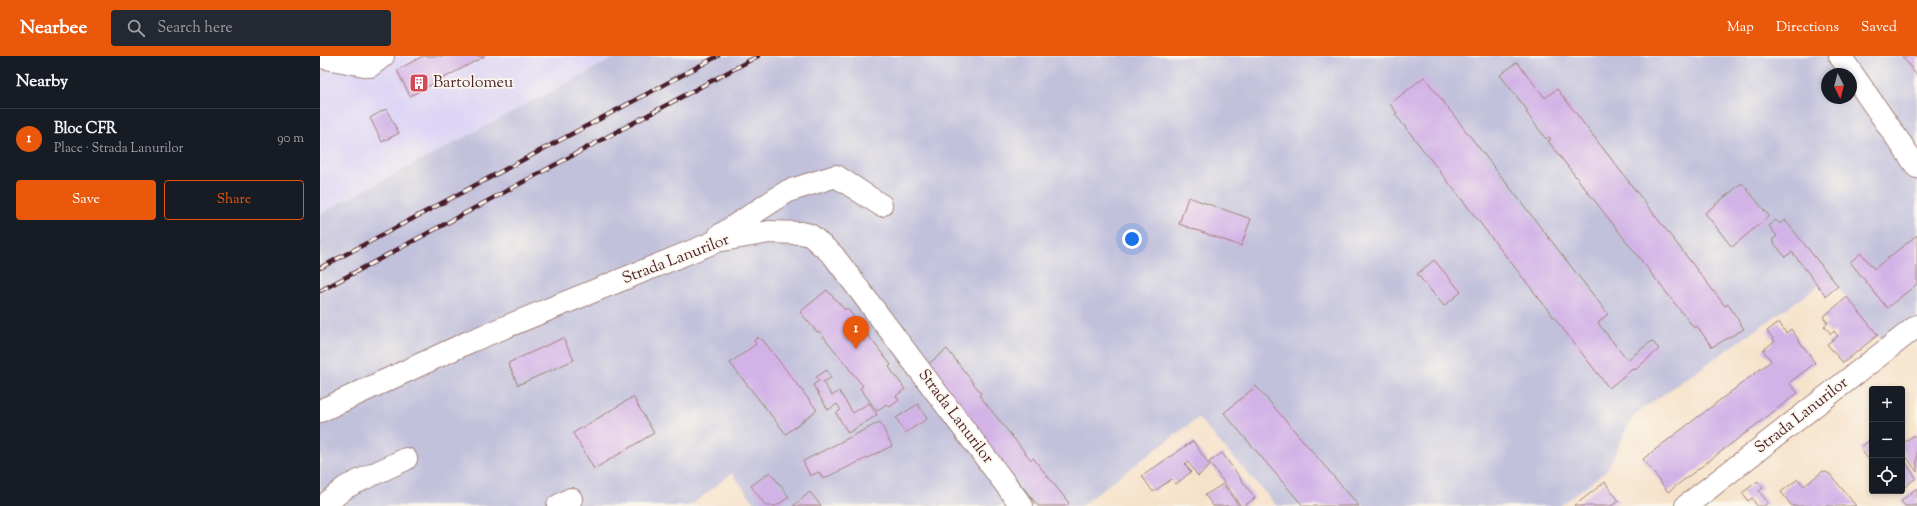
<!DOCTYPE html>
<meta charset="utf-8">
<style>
body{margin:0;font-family:"Sorts Mill Goudy",serif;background:#242831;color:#f1f3f6}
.controls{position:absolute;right:12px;bottom:12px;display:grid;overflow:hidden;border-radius:4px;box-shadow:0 2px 6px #0003}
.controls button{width:36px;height:36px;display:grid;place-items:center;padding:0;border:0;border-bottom:1px solid #363941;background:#171b24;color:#f1f3f6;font:20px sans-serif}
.compass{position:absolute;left:1501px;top:12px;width:36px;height:36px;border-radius:50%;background:#171b24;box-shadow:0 2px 6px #0003;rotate:174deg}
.you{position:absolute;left:812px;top:183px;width:14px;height:14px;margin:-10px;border:3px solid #fff;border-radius:50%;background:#1a73e8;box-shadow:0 0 0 6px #1a73e833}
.badge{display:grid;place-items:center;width:26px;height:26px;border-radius:50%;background:#ea580c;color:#fff;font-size:13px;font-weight:700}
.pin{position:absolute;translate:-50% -33px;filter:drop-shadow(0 1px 2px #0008)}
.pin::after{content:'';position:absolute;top:21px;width:14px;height:12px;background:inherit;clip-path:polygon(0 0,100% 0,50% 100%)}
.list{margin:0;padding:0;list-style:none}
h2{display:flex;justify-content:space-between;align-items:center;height:52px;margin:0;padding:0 16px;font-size:17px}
h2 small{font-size:13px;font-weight:400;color:#9ea1a6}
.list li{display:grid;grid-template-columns:26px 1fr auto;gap:12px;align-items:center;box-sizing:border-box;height:60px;padding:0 16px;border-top:1px solid #363941}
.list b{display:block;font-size:15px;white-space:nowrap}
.list p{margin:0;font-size:13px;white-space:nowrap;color:#9ea1a6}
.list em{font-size:13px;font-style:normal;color:#9ea1a6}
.actions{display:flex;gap:8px;padding:12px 16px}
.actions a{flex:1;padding:9px 0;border:1px solid #ea580c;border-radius:4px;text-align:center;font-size:14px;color:#ea580c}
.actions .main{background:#ea580c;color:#fff}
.icon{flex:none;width:22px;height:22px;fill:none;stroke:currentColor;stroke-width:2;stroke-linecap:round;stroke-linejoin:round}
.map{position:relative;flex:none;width:1597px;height:450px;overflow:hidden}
header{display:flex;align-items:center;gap:24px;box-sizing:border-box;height:56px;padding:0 20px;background:#ea580c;color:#fff}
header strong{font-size:19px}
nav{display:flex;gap:22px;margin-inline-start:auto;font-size:14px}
.search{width:280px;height:36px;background:#242831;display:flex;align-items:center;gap:10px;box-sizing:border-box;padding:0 14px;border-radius:4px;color:#9ea1a6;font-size:15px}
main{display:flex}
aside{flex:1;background:#171b24}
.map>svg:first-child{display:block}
.built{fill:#ddd5f6}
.industrial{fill:#c2c1dc;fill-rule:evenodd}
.building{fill:#d3b3e7}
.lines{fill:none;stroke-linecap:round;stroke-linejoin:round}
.minor-casing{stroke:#a0807a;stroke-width:24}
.minor{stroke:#fff;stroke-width:22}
.rail-casing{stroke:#4a1f2b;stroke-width:4.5}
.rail{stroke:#fbf7ec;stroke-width:3;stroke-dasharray:9;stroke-linecap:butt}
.labels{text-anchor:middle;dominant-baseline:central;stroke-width:3.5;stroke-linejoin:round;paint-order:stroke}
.poi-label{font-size:16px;fill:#4a1f2b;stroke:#fbf7ec;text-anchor:start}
.street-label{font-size:16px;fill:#4a1f2b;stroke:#fbf7ec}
</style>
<header>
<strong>Nearbee</strong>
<div class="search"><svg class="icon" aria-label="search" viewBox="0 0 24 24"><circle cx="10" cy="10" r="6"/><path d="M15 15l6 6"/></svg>Search here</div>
<nav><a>Map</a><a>Directions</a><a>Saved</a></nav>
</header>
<main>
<aside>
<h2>Nearby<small></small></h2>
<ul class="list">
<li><span class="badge">1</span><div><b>Bloc CFR</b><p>Place · Strada Lanurilor</p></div><em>90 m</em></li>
</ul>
<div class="actions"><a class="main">Save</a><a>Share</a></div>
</aside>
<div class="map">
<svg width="1597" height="450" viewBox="0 0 1597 450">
<rect width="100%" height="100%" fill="#fbf7ec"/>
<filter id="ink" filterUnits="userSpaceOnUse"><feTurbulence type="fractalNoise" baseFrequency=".025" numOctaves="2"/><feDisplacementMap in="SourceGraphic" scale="8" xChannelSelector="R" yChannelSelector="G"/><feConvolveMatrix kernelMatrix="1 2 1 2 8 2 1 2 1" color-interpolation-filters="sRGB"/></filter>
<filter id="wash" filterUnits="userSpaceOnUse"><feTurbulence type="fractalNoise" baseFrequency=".012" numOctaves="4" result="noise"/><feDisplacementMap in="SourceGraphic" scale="16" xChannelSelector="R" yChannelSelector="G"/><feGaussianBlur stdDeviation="0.9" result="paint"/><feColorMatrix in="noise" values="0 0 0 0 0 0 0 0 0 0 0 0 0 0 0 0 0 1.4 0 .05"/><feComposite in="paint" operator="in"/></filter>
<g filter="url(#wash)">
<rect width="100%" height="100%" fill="#f6e2ca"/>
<path class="built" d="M 0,0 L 298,0 L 0,158 Z"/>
<path class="industrial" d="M 298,0 L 1597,0 L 1597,264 L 1566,288 L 1510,222 L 1314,359 L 1286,415 L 1240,450 L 957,450 L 878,362 L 760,450 L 437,450 L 412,417 L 370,450 L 0,450 L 0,158 ZM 1507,18 L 1531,18 L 1531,42 L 1507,42 Z"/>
<g id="blocks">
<path class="building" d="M 103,0 L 165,0 L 90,40 L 77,14 Z
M 1582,0 L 1597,0 L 1597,20 Z
M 1197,6 L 1225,42 L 1237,33 L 1405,250 L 1408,248 L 1424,273 L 1392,291 L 1377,270 L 1374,272 L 1228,85 L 1231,83 L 1229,81 L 1226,83 L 1206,56 L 1208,55 L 1180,19 Z
M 1104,21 L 1288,258 L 1278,267 L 1307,304 L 1332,285 L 1339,293 L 1315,314 L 1314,312 L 1289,332 L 1075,58 L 1077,57 L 1070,48 Z
M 66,53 L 79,77 L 62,86 L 50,62 Z
M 1422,127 L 1449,160 L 1412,191 L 1385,157 Z
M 868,141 L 931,163 L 921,190 L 859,168 Z
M 1456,164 L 1460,168 L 1465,164 L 1518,230 L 1506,240 L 1472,196 L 1465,201 L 1452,184 L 1457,180 L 1449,170 Z
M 1597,179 L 1597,228 L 1567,252 L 1530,206 L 1541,197 L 1554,213 Z
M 1114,204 L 1141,236 L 1124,250 L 1097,218 Z
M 507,234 L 525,254 L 527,252 L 571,309 L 569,311 L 585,333 L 576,340 L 579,344 L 570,351 L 566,348 L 557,355 L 540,332 L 543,330 L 499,275 L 497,276 L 480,256 Z
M 1527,241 L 1558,279 L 1523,307 L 1507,288 L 1518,280 L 1514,275 L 1511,278 L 1504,270 L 1508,267 L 1503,261 Z
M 1459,266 L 1466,277 L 1471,273 L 1495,307 L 1469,327 L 1478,337 L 1348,436 L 1323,403 L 1451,305 L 1443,294 L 1455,285 L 1447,275 Z
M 438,281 L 441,284 L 442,283 L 497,354 L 466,378 L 410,307 L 436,288 L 434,285 Z
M 243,282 L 254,304 L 198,329 L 188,307 Z
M 627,293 L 661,337 L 659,339 L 711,404 L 713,402 L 749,447 L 746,450 L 718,450 L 606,310 Z
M 507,314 L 511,322 L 503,326 L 512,340 L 519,335 L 533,357 L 549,347 L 557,359 L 528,377 L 516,357 L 521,354 L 517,348 L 508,354 L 493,329 L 499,325 L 496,321 Z
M 936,330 L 1039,450 L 983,450 L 904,357 Z
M 313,341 L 334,377 L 274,413 L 253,377 Z
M 598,348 L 607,363 L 585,377 L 576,362 Z
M 560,366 L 572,390 L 503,423 L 499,416 L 490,420 L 483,405 Z
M 1594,379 L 1597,384 L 1597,416 L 1582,394 L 1582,388 Z
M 1552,382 L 1552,408 L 1540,392 Z
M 873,385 L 890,410 L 878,420 L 868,406 L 865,408 L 871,416 L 856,428 L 852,423 L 833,436 L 822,420 Z
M 902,397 L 935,442 L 924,450 L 921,450 L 889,406 Z
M 1582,406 L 1584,408 L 1586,406 L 1596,422 L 1582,433 Z
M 1503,415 L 1510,418 L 1536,450 L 1472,450 L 1461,436 L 1478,423 L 1484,430 Z
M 450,416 L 469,441 L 456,450 L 446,450 L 431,430 Z
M 1438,425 L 1443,432 L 1439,435 L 1448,447 L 1444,450 L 1437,450 L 1432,442 L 1428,445 L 1422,437 Z
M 1285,426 L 1299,445 L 1291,450 L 1254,450 Z
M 903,428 L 919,450 L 893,450 L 885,439 Z
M 1597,432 L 1597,450 L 1585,450 L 1581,445 Z
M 490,436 L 501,450 L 473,450 Z"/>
</g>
</g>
<g filter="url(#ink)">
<use href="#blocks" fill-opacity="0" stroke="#a0807a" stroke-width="1"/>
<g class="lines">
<defs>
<path id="minor" d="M 1520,0 L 1597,111
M 0,1 L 50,10 L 63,0
M 399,180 L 468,135 L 516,120 L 561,149
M 0,355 L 151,285 L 397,185 L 449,176 L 481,177 L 490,179 L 513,199 L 702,450
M 8,450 L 9,445 L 26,431 L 86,403
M 238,450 L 251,443
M 1366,450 L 1597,270"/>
</defs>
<use href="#minor" class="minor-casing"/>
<use href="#minor" class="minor"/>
<defs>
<path id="rail" d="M 0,212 L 398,0
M 0,235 L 438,0"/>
</defs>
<use href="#rail" class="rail-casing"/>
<use href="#rail" class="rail"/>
</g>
</g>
<defs>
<symbol id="building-square" viewBox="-11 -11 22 22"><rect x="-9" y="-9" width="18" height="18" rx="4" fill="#d1495b" stroke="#fbf7ec"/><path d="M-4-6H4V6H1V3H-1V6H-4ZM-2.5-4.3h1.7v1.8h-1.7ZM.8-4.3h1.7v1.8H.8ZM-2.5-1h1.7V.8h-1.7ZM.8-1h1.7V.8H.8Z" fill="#fff"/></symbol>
</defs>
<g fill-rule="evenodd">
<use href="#building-square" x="88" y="16" width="22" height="22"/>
</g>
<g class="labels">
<g class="poi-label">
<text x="113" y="27">Bartolomeu</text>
</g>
<g class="street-label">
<text transform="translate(356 204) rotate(-21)">Strada Lanurilor</text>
<text transform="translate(1482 360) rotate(-38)">Strada Lanurilor</text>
<text transform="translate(635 361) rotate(53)">Strada Lanurilor</text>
</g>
</g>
</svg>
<div class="controls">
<button>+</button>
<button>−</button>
<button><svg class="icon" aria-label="locate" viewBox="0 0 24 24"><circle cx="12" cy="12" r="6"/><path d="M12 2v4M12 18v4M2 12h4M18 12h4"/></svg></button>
</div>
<svg class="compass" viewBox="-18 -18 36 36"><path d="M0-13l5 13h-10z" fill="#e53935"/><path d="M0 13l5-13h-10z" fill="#9ea1a6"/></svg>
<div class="you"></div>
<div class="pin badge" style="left:536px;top:293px">1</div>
</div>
</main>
